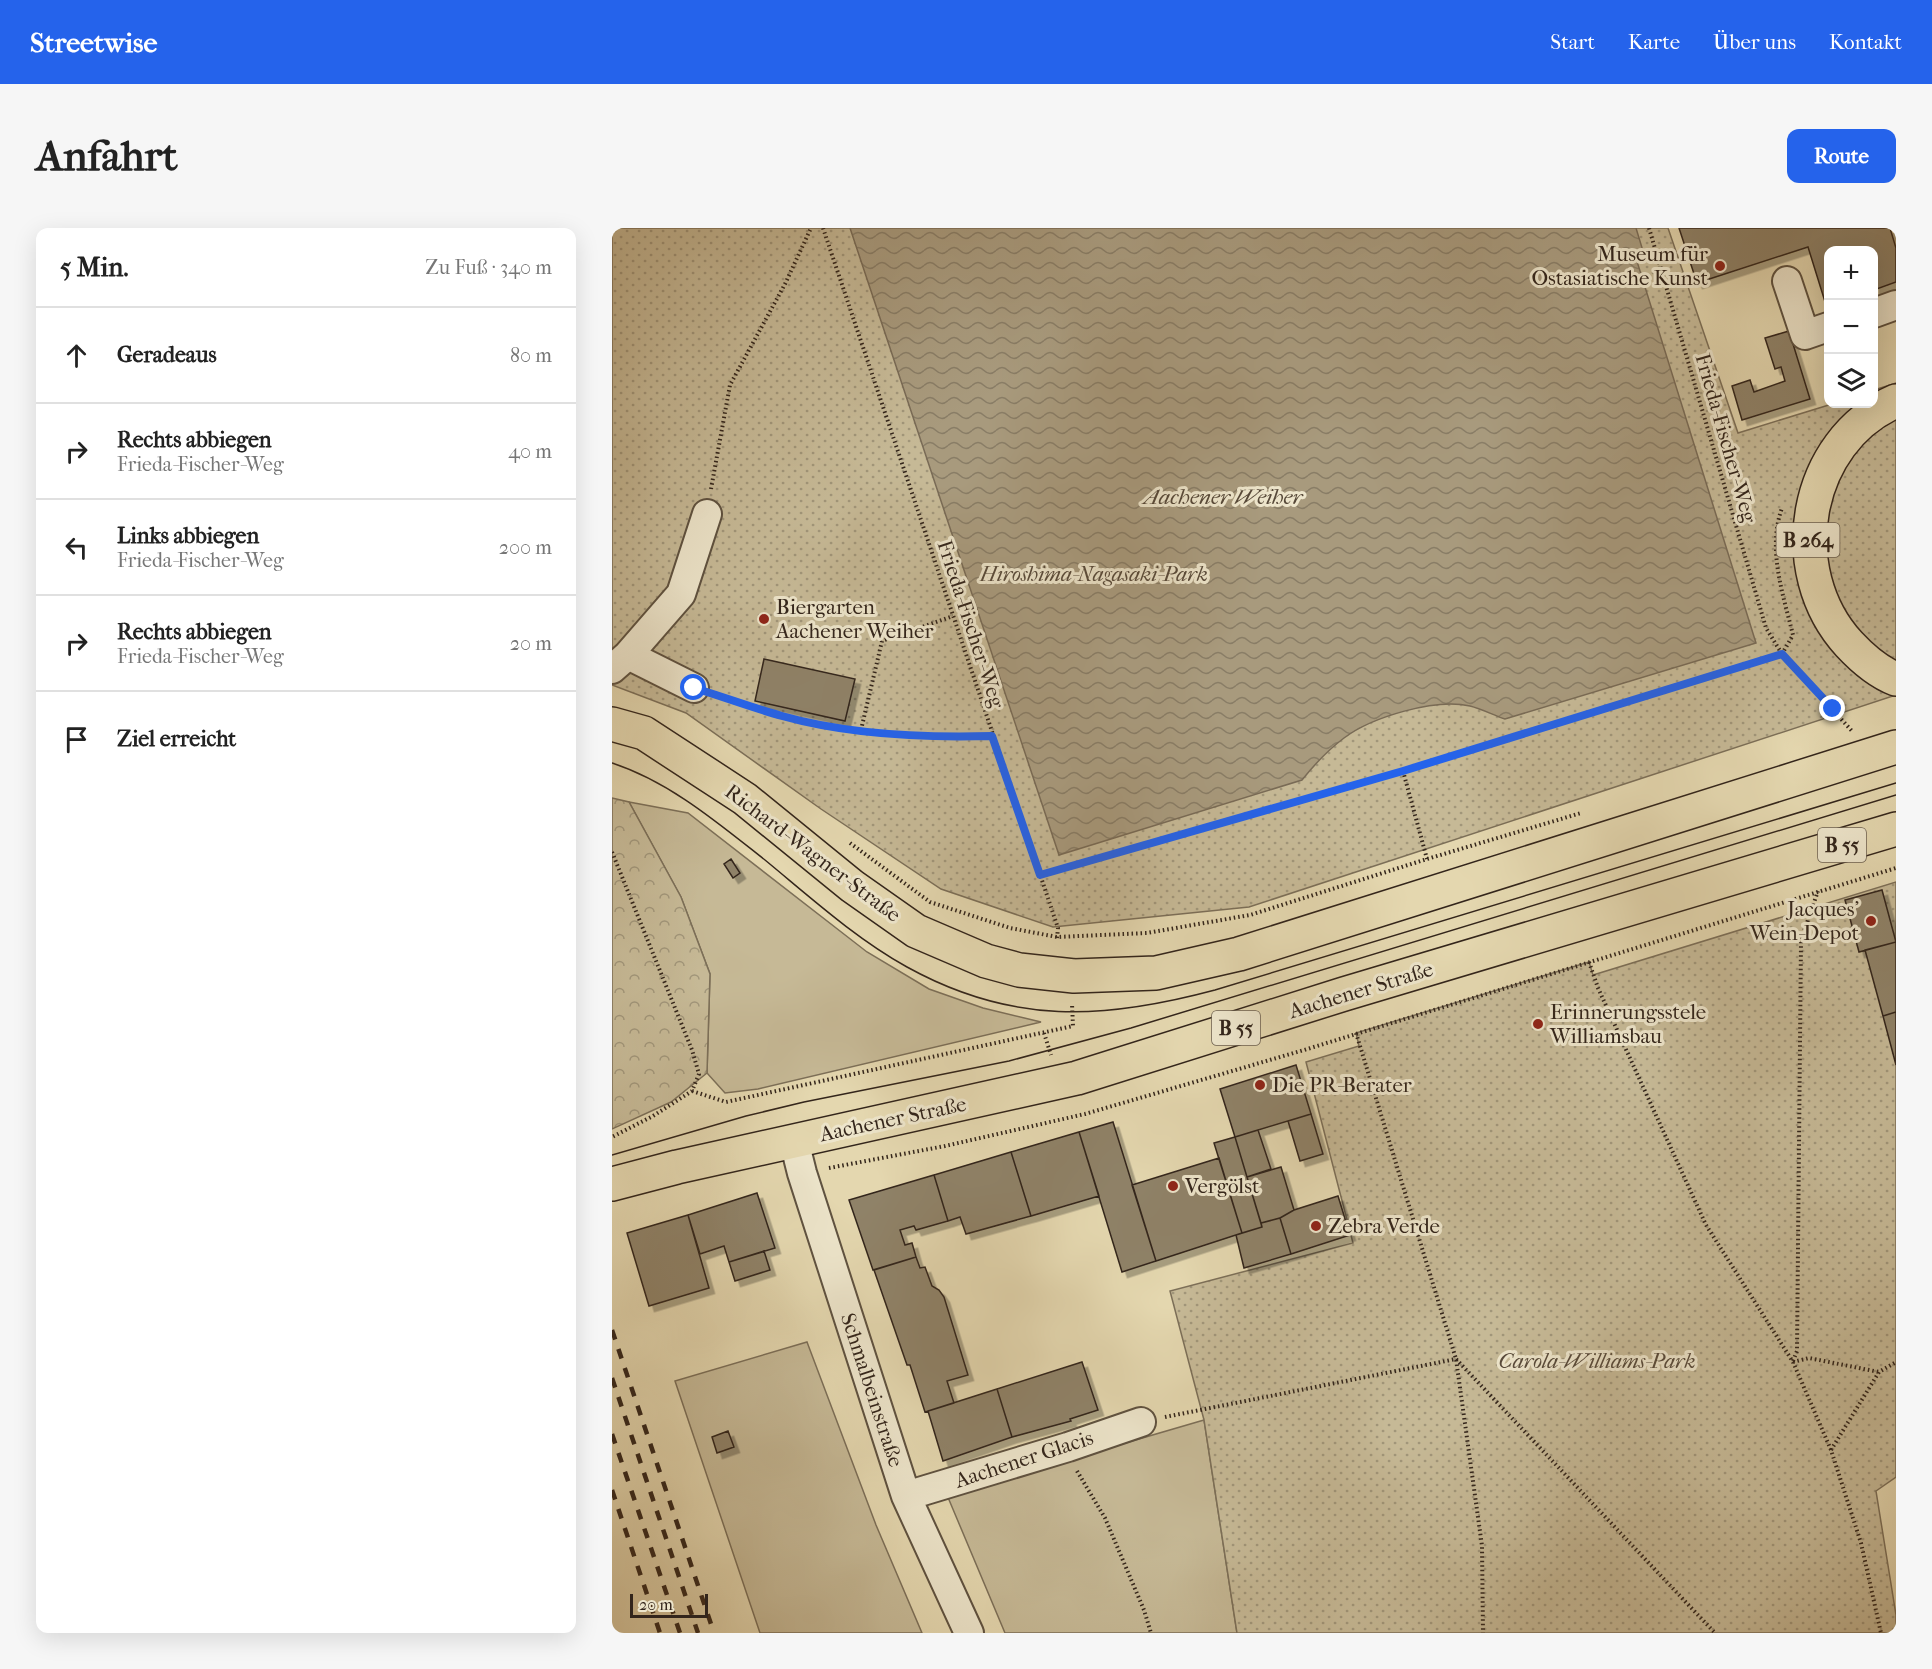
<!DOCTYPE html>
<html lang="de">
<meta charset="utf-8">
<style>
body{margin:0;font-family:"IM FELL French Canon",serif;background:#f6f6f6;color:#222}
.controls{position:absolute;right:18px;top:18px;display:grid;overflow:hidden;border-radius:12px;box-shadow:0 6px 24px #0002}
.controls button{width:54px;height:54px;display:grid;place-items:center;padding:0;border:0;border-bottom:2px solid #e0e0e0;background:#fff;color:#222;font:30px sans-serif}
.scale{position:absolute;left:18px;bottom:15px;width:78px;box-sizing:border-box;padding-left:6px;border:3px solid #33251b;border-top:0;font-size:16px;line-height:21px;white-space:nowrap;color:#33251b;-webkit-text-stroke:4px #ede5cb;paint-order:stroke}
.stop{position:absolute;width:18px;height:18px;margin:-14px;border:4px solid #2563eb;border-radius:50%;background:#fff}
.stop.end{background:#2563eb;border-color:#fff;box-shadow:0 2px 6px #0008}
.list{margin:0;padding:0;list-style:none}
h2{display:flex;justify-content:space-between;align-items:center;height:78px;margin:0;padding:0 24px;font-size:26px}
h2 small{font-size:20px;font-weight:400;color:#767676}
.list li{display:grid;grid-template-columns:39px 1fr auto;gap:18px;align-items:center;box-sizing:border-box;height:96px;padding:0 24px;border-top:2px solid #e0e0e0}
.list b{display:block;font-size:22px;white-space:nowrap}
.list p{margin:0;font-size:20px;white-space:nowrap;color:#767676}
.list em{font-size:20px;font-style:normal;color:#767676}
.icon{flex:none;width:33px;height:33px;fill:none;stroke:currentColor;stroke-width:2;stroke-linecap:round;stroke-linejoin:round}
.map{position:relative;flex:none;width:1284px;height:1405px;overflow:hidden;border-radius:12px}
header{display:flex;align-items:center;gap:36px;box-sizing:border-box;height:84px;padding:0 30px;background:#2563eb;color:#fff}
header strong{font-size:28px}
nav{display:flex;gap:33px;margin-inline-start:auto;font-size:21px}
.intro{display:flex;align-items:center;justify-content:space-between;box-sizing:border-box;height:144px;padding:0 36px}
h1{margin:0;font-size:42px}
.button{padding:15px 27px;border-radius:12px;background:#2563eb;color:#fff;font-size:21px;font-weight:700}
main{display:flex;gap:36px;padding:0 36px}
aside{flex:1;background:#fff;border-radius:12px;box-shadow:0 6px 24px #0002}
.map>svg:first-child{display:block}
.green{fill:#c6b996;stroke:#7c6f58;stroke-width:1.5}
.forest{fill:url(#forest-crowns);stroke:#7c6f58;stroke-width:1.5}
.park{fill:url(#park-dots);stroke:#7c6f58;stroke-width:1.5}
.water{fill:url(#water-waves);stroke:#796b56;stroke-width:1.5}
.building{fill:#8f8268;stroke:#33251b;stroke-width:1.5;filter:url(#shadow)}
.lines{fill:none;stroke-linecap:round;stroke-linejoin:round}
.minor-casing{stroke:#5f5240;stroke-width:32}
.major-casing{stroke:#33251b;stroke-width:36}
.path{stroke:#33251b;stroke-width:4;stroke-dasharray:1.5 3;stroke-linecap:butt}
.minor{stroke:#ede5cb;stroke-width:28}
.major{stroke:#e4d7af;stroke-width:33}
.tram{stroke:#33251b;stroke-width:1.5}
.rail{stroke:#33251b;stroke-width:4.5;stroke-dasharray:10 10;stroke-linecap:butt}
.route{stroke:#2563eb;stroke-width:8}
.poi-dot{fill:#8f2418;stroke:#ede5cb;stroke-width:2}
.labels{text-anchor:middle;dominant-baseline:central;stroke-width:6;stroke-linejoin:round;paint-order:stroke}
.shield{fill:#ede5cb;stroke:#6b5f50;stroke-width:1.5}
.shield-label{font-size:20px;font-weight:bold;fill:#33251b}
.poi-label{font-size:21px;fill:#33251b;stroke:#ede5cb;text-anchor:start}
.street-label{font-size:21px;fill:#33251b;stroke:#ede5cb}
.park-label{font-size:21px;font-style:italic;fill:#584a3a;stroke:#ede5cb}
.water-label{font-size:22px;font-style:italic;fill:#564838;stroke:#ede5cb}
</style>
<header>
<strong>Streetwise</strong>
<nav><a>Start</a><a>Karte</a><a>Über uns</a><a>Kontakt</a></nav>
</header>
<div class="intro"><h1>Anfahrt</h1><a class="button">Route</a></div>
<main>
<aside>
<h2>5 Min.<small>Zu Fuß · 340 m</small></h2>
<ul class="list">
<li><svg class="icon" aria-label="ahead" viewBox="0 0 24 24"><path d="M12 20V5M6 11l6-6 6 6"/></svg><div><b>Geradeaus</b></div><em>80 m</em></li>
<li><svg class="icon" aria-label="right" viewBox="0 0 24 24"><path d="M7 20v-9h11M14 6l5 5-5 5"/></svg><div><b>Rechts abbiegen</b><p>Frieda-Fischer-Weg</p></div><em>40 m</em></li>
<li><svg class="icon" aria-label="left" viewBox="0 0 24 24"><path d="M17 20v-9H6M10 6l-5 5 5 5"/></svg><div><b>Links abbiegen</b><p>Frieda-Fischer-Weg</p></div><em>200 m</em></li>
<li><svg class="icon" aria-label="right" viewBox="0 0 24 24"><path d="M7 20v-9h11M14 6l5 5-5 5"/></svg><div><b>Rechts abbiegen</b><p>Frieda-Fischer-Weg</p></div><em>20 m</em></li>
<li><svg class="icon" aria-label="arrive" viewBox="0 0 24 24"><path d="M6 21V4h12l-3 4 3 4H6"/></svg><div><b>Ziel erreicht</b></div></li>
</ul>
</aside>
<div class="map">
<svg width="1284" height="1405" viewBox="0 0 1284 1405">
<defs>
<pattern id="forest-crowns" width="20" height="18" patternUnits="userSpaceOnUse" patternTransform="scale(1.5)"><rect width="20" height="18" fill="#c6b996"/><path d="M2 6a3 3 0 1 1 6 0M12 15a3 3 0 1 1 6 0" fill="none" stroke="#a1967a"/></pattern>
<pattern id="park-dots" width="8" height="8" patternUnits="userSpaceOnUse" patternTransform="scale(1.5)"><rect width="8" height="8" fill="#c6b996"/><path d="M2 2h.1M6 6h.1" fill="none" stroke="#a1967a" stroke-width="1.8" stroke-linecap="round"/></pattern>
<pattern id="water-waves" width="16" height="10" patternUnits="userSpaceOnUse" patternTransform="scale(1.5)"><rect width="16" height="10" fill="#a89a7d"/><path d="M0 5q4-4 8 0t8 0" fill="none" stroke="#897d66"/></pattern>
<filter id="shadow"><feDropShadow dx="5.5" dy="5.5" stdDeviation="0" flood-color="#0004"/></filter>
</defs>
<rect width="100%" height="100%" fill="#e4d7af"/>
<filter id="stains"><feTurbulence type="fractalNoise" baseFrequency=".00333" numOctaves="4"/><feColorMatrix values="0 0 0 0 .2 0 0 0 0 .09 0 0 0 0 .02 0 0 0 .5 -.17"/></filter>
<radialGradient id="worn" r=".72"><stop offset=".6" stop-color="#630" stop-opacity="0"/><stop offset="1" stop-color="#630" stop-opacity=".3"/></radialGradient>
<path class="green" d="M 17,574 L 76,585 L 255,724 L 317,761 L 371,780 L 429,794 L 146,861 L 113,865 L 95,845 L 98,746 L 69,669 Z
M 195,1114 L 264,1297 L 310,1405 L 148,1405 L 63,1153 Z
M 592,1192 L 625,1405 L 393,1405 L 335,1267 Z"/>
<path class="forest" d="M 0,570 L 17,574 L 69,669 L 98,746 L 95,845 L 59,874 L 0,901 Z"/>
<path class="park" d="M 0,0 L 1056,0 L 1126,205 L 1220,176 L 1262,176 L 1262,162 L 1284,155 L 1284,467 L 637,679 L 441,699 L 329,661 L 209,581 L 74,485 L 0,457 Z
M 1284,654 L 1284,1249 L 1264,1263 L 1284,1387 L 1284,1405 L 625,1405 L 592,1192 L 558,1063 L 741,1015 L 694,834 L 747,818 L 744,805 L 977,734 L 981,747 Z"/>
<path class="water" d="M 238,0 L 1024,0 L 1031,23 L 1023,27 L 1144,415 L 893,491 C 881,487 870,481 858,478 C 823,470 760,489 732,510 C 716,522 702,537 690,552 L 447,627 Z"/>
<path class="building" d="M 1067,0 L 1278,0 L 1284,20 L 1284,54 L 1262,62 L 1262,22 L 1216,22 L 1216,76 L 1214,77 L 1196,19 L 1085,55 Z
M 1177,103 L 1198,171 L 1130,192 L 1120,158 L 1138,152 L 1142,164 L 1173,153 L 1169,139 L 1163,141 L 1153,110 Z
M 152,431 L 243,451 L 233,493 L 143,473 Z
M 119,631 L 128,645 L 121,650 L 112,636 Z
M 1270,662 L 1284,714 L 1247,724 L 1233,672 Z
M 1284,714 L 1284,784 L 1271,788 L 1253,722 Z
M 1284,784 L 1284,837 L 1271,788 Z
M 684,837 L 699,886 L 623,909 L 608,861 Z
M 699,886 L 711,926 L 688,933 L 676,893 Z
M 501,894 L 544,1033 L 510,1044 L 467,904 Z
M 646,902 L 659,941 L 635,949 L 623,909 Z
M 467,904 L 487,968 L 419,988 L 399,924 Z
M 623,909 L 650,999 L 630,1005 L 602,915 Z
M 399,924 L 419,988 L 354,1006 L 348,989 L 336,993 L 322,947 Z
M 607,930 L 630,1005 L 544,1033 L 520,957 Z
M 669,939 L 682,982 L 668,990 L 649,995 L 635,949 Z
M 322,947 L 336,993 L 304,1002 L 302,998 L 288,1002 L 293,1017 L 300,1015 L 304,1029 L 261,1042 L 237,972 Z
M 145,965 L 163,1020 L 117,1034 L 112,1018 L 88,1026 L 76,987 Z
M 726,968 L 738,1007 L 679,1026 L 668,990 L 682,982 Z
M 76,987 L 97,1060 L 37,1078 L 15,1005 Z
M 668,990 L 679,1026 L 632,1040 L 624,1007 L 650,999 L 649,995 Z
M 152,1023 L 158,1042 L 123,1053 L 117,1034 Z
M 304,1029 L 308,1040 L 313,1039 L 320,1058 L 327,1062 L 332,1069 L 356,1147 L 335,1153 L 342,1175 L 313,1184 L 298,1137 L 295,1137 L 262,1042 Z
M 470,1134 L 486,1182 L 458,1191 L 459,1193 L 400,1209 L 385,1161 Z
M 385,1161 L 400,1209 L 331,1233 L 316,1183 Z
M 116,1203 L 122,1219 L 105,1225 L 100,1209 Z"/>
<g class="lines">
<defs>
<path id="minor" d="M 1175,53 L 1193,107 L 1216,99
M 1262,85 L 1284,77
M 16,427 L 82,460
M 0,441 L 16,427 L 69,366 L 95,286
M 182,913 L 190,945 L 294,1268 L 357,1405
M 294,1268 L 456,1219 L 529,1194"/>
<path id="major" d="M 1284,173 C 1191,213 1170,343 1237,416 C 1250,430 1266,444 1284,451
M 0,496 L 32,505 L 133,571 L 240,658 L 304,703 L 374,733 L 407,742 L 462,748 L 544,745 L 627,726 L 1284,519
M 0,956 L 65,939 L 465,850 L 732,766 L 1284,601"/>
</defs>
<use href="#minor" class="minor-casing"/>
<use href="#major" class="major-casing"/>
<path class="path" d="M 211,0 L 446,700 L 445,710
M 1037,0 L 1154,400 L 1170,426 L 1240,503
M 99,261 L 118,157 L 173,56 L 199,0
M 107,468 C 148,481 189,495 232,501 C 281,508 331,509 380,508
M 249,502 L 270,413 L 341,388
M 791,543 L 815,631
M 238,615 L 318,674 L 398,700 L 445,709 L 535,705 L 638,687 L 815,631 L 969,585
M 0,624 L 80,822 L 87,846 L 80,863 L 41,888 L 0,909
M 428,647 L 791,543 L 1170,426 L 1181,407 C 1171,366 1155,321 1170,280
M 977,734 L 986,760 L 1094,997 L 1181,1134 L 1219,1222 L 1249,1315 L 1269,1405
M 432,805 L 439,827
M 744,805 L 844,1131 L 870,1318 L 871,1405
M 80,863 L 114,874 L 461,798 L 460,776
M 217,940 L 333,918 L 473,886 L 692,822 L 1284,640
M 1181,1133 L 1185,1123 L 1189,712 L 1206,663
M 1181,1134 L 1197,1130 L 1267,1144
M 553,1189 L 844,1131 L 1103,1405
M 1219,1222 L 1267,1144 L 1284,1134
M 465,1243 L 493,1290 L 532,1382 L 539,1405"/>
<use href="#minor" class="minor"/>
<use href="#major" class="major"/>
<path class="tram" d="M 0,535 C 58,554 106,595 153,632 C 198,669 243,710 295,739 C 400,797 491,792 603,762 L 1284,555
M 0,927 L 134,888 L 192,874 L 397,833 L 519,800 L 1284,567"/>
<path class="rail" d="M 0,1102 L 102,1405
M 0,1150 L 86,1405
M 0,1206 L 68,1405
M 0,1262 L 48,1405"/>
</g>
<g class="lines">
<path class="route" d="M 82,460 C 112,469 141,480 170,488 C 238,507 311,510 380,508 L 428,647 L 791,543 L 1170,426 L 1221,481"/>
</g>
<g class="poi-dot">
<circle cx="1108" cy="38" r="6"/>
<circle cx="152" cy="391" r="6"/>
<circle cx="1259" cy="693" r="6"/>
<circle cx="926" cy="796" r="6"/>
<circle cx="648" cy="857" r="6"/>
<circle cx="561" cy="958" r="6"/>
<circle cx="704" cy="998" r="6"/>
</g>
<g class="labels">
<g class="shield">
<rect x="1164.5" y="295" width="63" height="34" rx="4.5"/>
<rect x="1206" y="600" width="48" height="34" rx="4.5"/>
<rect x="600" y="783" width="48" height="34" rx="4.5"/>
</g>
<g class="shield-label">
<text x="1196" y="312">B 264</text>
<text x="1230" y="617">B 55</text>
<text x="624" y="800">B 55</text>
</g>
<g class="poi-label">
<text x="1096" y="26" text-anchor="end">Museum für<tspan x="1096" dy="24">Ostasiatische Kunst</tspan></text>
<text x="164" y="379">Biergarten<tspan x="164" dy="24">Aachener Weiher</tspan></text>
<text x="1247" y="681" text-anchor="end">Jacques'<tspan x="1247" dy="24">Wein-Depot</tspan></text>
<text x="938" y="784">Erinnerungsstele<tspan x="938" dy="24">Williamsbau</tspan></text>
<text x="660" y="857">Die PR-Berater</text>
<text x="573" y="958">Vergölst</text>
<text x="716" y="998">Zebra Verde</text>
</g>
<g class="street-label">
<text transform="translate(1114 210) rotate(74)">Frieda-Fischer-Weg</text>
<text transform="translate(359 396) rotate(72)">Frieda-Fischer-Weg</text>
<text transform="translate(201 625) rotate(37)">Richard-Wagner-Straße</text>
<text transform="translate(749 762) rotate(-17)">Aachener Straße</text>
<text transform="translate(281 891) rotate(-12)">Aachener Straße</text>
<text transform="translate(260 1162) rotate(72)">Schmalbeinstraße</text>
<text transform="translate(412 1231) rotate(-18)">Aachener Glacis</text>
</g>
<g class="park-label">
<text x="482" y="346">Hiroshima-Nagasaki-Park</text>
<text x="985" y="1133">Carola-Williams-Park</text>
</g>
<g class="water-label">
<text x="611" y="269">Aachener Weiher</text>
</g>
</g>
<rect width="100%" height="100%" filter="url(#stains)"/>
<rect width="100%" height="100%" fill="url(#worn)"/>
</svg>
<div class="controls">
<button>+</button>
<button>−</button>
<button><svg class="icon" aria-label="layers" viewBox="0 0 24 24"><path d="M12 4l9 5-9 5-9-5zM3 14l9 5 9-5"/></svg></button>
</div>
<div class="scale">20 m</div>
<div class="stop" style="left:82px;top:460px"></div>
<div class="stop end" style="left:1221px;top:481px"></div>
</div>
</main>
